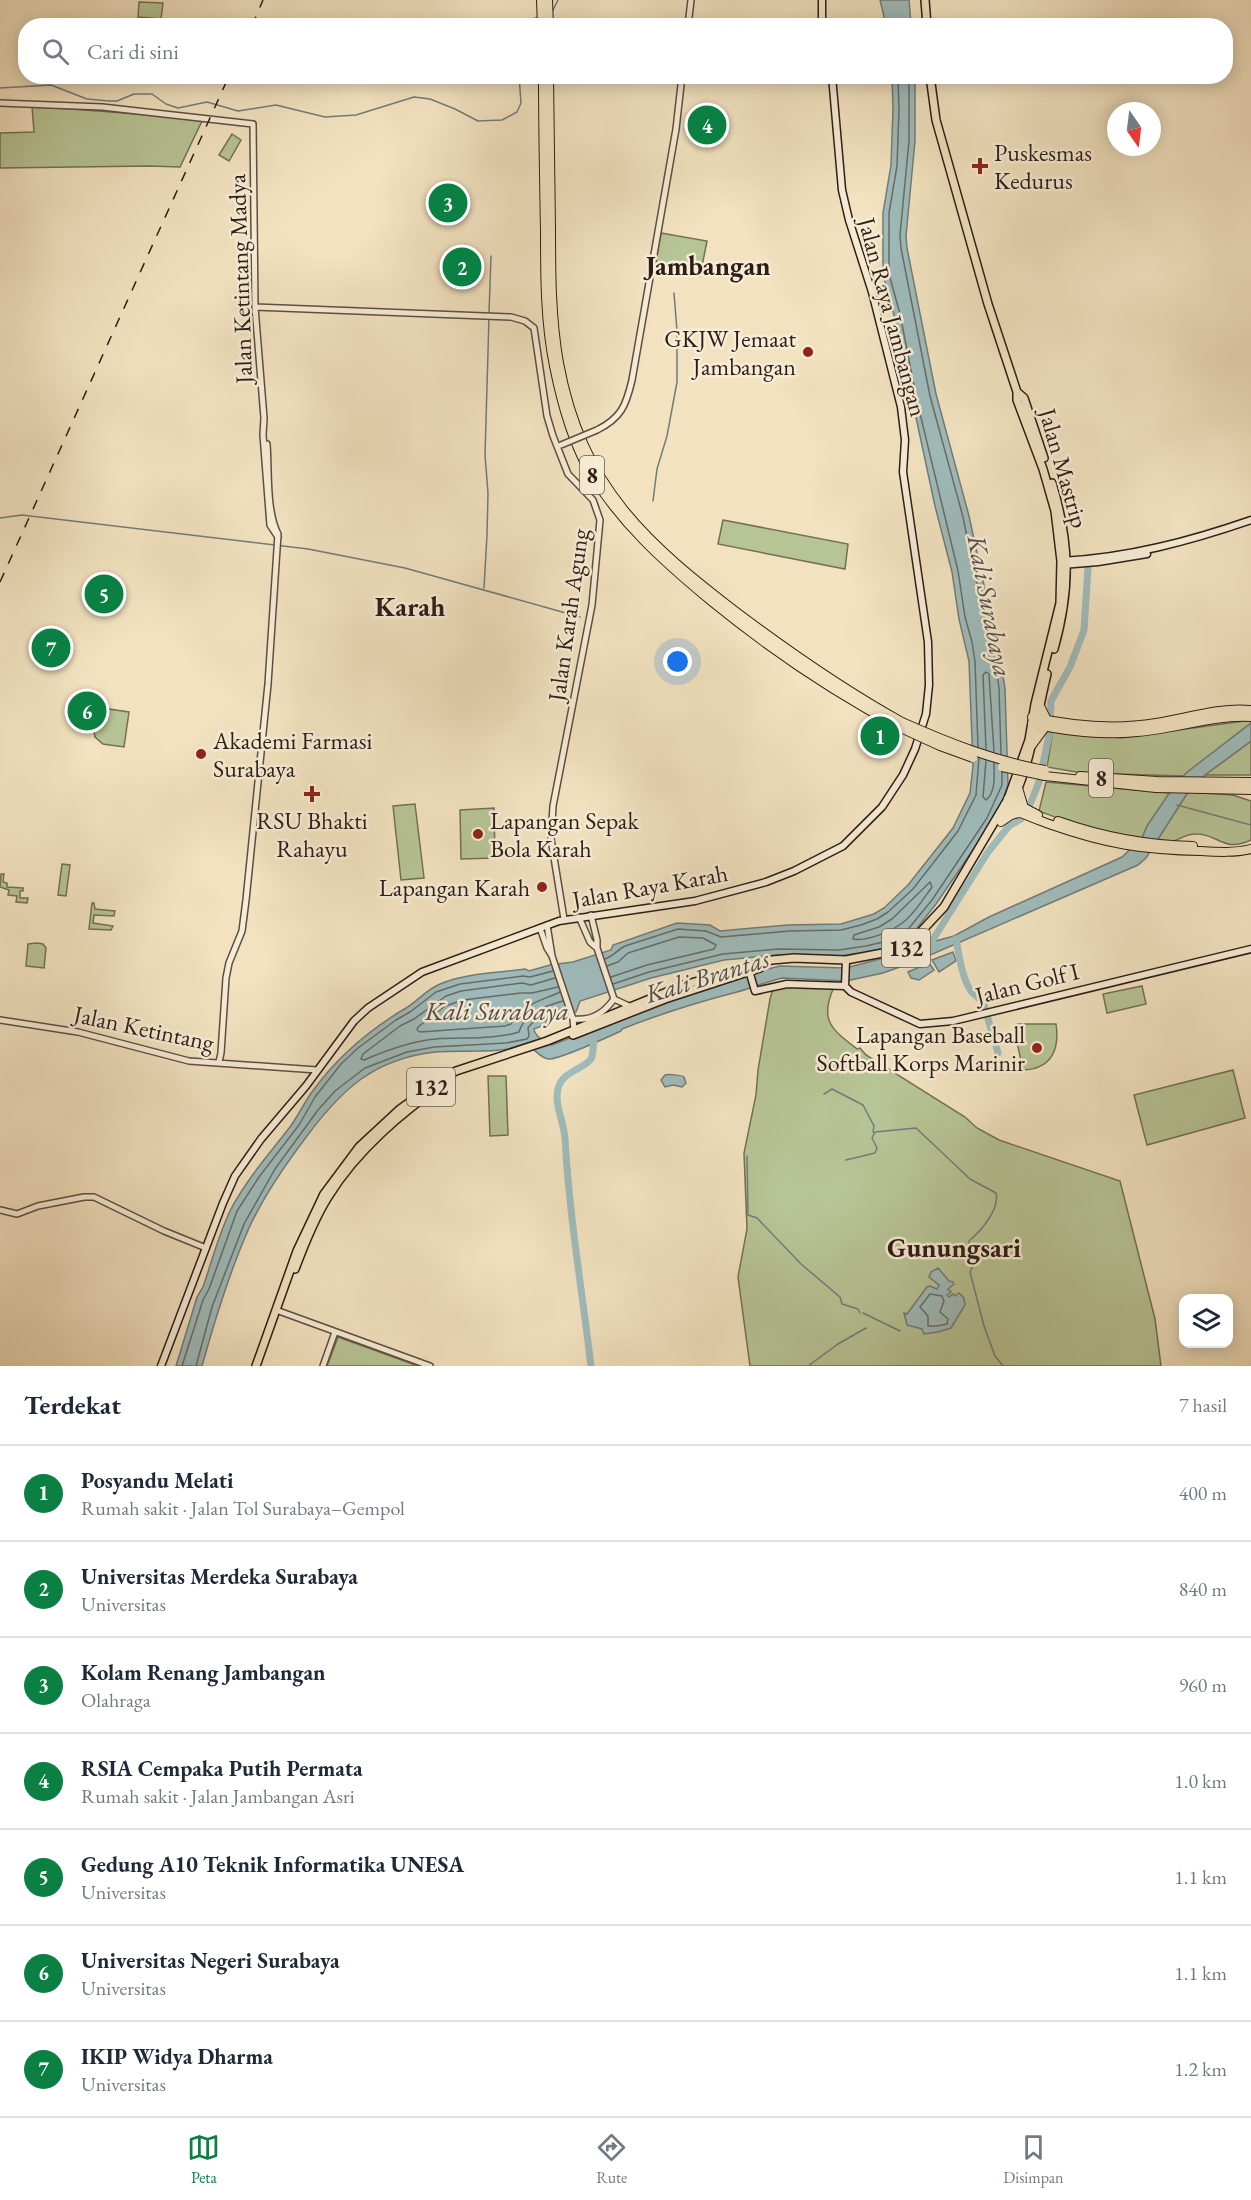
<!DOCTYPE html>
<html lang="id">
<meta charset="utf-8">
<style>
body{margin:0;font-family:"EB Garamond",serif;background:#f2f2f3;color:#1f2937}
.controls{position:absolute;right:18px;bottom:18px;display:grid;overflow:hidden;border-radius:12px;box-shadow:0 3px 15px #0003}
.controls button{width:54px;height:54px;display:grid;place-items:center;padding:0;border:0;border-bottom:2px solid #e0e1e3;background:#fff;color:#1f2937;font:30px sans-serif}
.compass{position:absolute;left:1107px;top:102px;width:54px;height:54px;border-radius:50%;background:#fff;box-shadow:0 3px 15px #0003;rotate:166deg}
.you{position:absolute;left:678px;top:662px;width:21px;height:21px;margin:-15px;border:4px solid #fff;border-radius:50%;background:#1a73e8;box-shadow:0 0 0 9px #1a73e833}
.badge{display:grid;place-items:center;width:39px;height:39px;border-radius:50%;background:#0b8043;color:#fff;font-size:20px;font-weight:700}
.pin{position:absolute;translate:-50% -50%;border:3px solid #fff;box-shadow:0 2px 6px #0006}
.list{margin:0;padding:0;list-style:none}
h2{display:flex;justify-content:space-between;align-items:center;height:78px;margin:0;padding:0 24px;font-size:26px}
h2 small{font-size:20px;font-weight:400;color:#747a83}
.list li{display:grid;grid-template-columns:39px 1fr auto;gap:18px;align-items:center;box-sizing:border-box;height:96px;padding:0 24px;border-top:2px solid #e0e1e3}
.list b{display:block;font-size:22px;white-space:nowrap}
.list p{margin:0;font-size:20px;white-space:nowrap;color:#747a83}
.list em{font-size:20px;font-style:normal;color:#747a83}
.icon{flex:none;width:33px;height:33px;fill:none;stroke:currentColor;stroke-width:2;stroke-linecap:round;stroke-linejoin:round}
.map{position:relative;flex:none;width:1251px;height:1366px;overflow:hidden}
.search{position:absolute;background:#fff;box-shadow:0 3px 15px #0003;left:18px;right:18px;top:18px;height:66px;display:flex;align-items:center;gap:15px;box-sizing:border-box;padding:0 21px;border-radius:24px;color:#747a83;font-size:22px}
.sheet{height:750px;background:#fff}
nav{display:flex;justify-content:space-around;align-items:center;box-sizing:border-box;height:84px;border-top:2px solid #e0e1e3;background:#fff;font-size:16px;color:#747a83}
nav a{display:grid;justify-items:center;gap:3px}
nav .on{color:#0b8043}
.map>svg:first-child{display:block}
.green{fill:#b7c495;stroke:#727056;stroke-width:1.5}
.water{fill:#9fbcbc;stroke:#717c7a;stroke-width:1.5}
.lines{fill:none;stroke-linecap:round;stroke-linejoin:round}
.shore{stroke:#666c69;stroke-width:1.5}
.stream{stroke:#717c7a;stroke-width:1.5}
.river{stroke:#9fbcbc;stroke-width:7}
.tertiary-casing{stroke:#5e4e40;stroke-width:8}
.secondary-casing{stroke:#2d1d16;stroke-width:9}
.primary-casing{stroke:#2d1d16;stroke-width:10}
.motorway-casing{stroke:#2d1d16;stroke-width:10}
.tertiary{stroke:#f7ecd6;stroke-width:5}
.secondary{stroke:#f7ecd6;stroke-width:6}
.primary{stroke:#f2e2c0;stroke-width:7}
.motorway{stroke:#f2e2c0;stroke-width:8}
.rail{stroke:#2d1d16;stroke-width:1.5;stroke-dasharray:10 10;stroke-linecap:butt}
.tertiary-bridge-casing{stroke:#5e4e40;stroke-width:8;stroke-linecap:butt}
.motorway-bridge-casing{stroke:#2d1d16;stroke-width:10;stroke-linecap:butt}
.tertiary-bridge{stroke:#f7ecd6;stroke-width:5}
.motorway-bridge{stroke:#f2e2c0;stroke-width:8}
.poi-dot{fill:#8f2418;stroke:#f7ecd6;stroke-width:2}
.labels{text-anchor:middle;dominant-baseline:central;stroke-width:5;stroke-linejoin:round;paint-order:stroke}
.shield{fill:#f7ecd6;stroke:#6a5b50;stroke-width:1.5}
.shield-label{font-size:22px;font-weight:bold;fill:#2d1d16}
.poi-label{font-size:24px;fill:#2d1d16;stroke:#f7ecd6;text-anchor:start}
.street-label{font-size:24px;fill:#2d1d16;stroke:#f7ecd6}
.water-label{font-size:26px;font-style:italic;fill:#4f4d48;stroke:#f7ecd6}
.quarter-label{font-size:27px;font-weight:bold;fill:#2d1d16;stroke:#f7ecd6}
</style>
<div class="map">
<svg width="1251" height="1366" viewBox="0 0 1251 1366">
<rect width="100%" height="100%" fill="#f2e2c0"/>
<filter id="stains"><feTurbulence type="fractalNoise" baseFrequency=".00333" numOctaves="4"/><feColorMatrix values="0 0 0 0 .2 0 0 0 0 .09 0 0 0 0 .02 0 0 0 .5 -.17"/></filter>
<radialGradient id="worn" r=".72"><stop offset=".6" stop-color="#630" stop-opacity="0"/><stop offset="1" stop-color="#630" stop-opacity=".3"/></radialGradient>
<path class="green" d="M 139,2 L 163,3 L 161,19 L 138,17 Z
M 32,106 L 203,119 L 180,167 L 149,166 L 0,168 L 0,133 L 34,132 Z
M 232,134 L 241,140 L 229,161 L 219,155 Z
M 661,233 L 707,241 L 700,276 L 655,264 Z
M 723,520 L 848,544 L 845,569 L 718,544 Z
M 88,706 L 129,712 L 124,747 L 103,744 L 95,737 L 94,731 L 83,711 Z
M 1251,720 L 1251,723 L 1184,776 L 1082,773 L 1047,767 L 1053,730 L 1121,738 Z
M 1251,741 L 1251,775 L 1205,775 Z
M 1046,782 L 1170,793 L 1147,826 L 1142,838 C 1107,838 1071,823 1039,811 Z
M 1188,792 L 1233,795 L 1251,801 L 1251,840 C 1224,853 1218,834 1197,834 C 1188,833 1182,838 1174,841 C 1169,843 1161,842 1156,842 Z
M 415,804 L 424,878 L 401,880 L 393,806 Z
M 494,808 L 495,858 L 461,859 L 460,810 Z
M 62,864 L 70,865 L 66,896 L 58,895 Z
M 1,874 L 4,874 L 3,882 L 7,883 L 7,887 L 23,888 L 23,891 L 20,891 L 20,898 L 28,898 L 27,903 L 16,902 L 17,896 L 8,895 L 9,890 L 0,887 Z
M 92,903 L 94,903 L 95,909 L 115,911 L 114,916 L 94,915 L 93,923 L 113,926 L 111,930 L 89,929 Z
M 37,943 L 43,944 L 46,948 L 44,968 L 26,966 L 28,944 Z
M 785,985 L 834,987 C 819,1020 831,1029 857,1049 L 860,1048 L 866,1055 L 965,1117 L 977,1128 L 999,1140 L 1120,1181 L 1155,1319 L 1161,1366 L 750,1366 L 738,1277 L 747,1229 L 744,1153 L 756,1095 L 758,1070 L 770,999 L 773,989 Z
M 1142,986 L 1146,1004 L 1107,1013 L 1103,994 Z
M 1017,1024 L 1056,1024 C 1060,1050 1051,1069 1023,1070 L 1014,1028 Z
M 1233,1070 L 1245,1118 L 1147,1145 L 1134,1095 Z
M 488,1076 L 506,1076 L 508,1135 L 490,1136 Z
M 338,1337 L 418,1366 L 327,1366 Z"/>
<path class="water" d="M 880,0 L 909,0 L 911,25 L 886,25 Z
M 892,77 L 915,77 L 915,141 L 906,236 L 907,248 L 936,394 L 969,516 L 1001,664 L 1005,688 L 1008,785 L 1002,802 L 992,822 L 936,904 L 914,932 L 885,948 L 867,952 L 839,956 L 778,955 L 724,960 L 651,978 L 580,1001 L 576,1012 L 546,1020 L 546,1024 L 534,1029 C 535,1037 545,1042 552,1045 L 654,1006 L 752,973 L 780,966 L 846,968 L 899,954 L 913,947 L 954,936 L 989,917 L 1122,857 L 1142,838 L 1147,826 L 1168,795 L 1186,773 L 1251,723 L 1251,741 L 1205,775 L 1188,792 L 1146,858 L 1138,865 L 914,962 L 883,973 L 846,981 L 782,978 C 766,982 752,988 737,992 C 698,1002 660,1014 622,1029 L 621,1031 C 608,1037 560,1059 549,1059 C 540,1059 534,1047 526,1045 C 520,1044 514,1048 508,1049 C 485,1053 459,1050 435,1052 C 374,1059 342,1089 307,1136 C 285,1165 264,1195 249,1228 C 229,1273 215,1319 202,1366 L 176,1366 L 197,1297 L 203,1287 C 212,1261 219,1233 231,1209 C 247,1179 269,1154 290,1127 C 298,1116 304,1103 312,1092 C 337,1057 369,1030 406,1008 C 418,1001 427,989 440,984 C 465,973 498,973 525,969 L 529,971 L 550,965 L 573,962 L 611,950 L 613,945 L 677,923 L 710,925 L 720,931 L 788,925 L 841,924 L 874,914 L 884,908 L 908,885 L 953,828 L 970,793 L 973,766 L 969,661 L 959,619 L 952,572 L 935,506 L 894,315 L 883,275 L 883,213 L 891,165 L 893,109 Z
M 953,952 L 956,961 L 939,972 L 932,960 Z
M 929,963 L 934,970 L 919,980 L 911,978 L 908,972 Z
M 665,1075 C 669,1074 681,1075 684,1077 L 686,1083 L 682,1087 L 673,1085 L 665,1087 L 661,1080 Z
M 938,1268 L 949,1281 L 953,1282 L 954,1284 L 948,1289 L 951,1292 L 947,1295 L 949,1297 L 953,1294 L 955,1296 L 959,1293 L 964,1298 L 965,1305 L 951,1328 L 938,1332 L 924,1334 L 922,1329 L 907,1325 L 904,1313 L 907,1314 L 927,1287 L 930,1286 L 937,1289 L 939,1285 L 929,1277 L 931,1272 Z"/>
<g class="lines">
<path class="shore" d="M 898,76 L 899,109 L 897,166 L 889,213 L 889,274 L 900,314 L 917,401 L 958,571 L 965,617 L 972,642 L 975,661 L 978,747
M 909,76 L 909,141 L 900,235 L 901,248 L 930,396 L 963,517 L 973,567 L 993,649 L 999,688 L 1001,754
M 986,749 L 983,675 L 986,672 L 989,674 L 994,752
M 986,761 L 983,797 L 986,800 C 996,792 994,776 994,763
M 930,882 L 932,887 C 924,898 916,911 906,920 C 895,930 867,942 853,939 L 854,935 L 879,927 L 892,919 Z
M 605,959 C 614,956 617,950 625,946 L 678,929 L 706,931 L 721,937 L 789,931 L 841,930 L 861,925 L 877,919 L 888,912 L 913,889 L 958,831 L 976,795 L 979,758
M 607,966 L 618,962 L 628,953 L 679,937 L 703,938 L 716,945 L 714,949 L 647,965 L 611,977
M 555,978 L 531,985 L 522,983 L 461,991 L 446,996 L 414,1019 L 400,1026 L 363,1054 L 361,1059 L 364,1060 C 387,1050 411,1041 436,1039 C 463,1037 493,1040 519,1032 C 525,1012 545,1006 563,1001
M 613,984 L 649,972 L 723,954 L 778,949 L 839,950 L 866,946 L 883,942 L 909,928 L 932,900 L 987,818 L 1002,785 L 1002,772
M 558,987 L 532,993 L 521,993 L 463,1000 L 445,1006 L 418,1027 L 417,1030 L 420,1032 L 505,1026 L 511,1024 C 521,1004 541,1001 560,992
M 930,1294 L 942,1296 L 944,1301 L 940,1312 L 948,1319 L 947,1324 L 937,1326 L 928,1326 L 928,1316 L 920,1307 Z
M 182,1366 L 203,1300 L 209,1289 L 237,1211 L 259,1177 L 299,1125 L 315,1097 L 341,1064 L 358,1048 L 396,1020 L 410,1012 L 436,992 L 460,984 L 523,976 L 530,977 L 553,971
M 196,1366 L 212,1307 L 244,1224 L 275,1169 L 318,1110 L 335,1091 L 365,1068 L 407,1052 L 434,1047 L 506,1043 L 527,1039 L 529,1036 L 528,1028 C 535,1017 552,1012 565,1008"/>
<path class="stream" d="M 552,12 L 558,0
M 519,26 L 523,22 L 539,17
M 0,88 L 51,85 L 87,99 L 109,101 L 117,101 L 134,94 L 152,94 L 166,104 L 178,108 L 207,102 L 238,111 L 276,105 L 325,117 L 356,115 L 414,97 L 430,99 L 455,109 L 478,121 L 502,120 L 517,112 L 521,103 L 519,76
M 489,313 L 491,256
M 653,501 L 657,469 L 667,436 L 677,382 L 677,331 L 674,293
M 0,518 L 22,515 L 308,549 L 405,568 L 580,617
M 484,588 L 487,535 L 488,493 L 485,455 L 489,317
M 1177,805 L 1251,825
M 824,1094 L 832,1089 L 863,1105 L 874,1126 L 873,1132
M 747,1156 L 748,1215 L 757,1218 L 801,1264 L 840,1297 L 842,1304 L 858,1309 L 860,1313
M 846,1160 L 875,1153 L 877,1148 L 872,1138 L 875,1132 L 916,1128 L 970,1179 L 996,1193 C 1000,1209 981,1231 969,1241 L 969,1248 L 978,1255 L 970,1272 L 984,1326 L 995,1356 L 1003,1366
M 863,1313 L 900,1331
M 808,1366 L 838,1344 L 866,1328"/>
<path class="river" d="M 956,939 C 959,954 962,979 971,991 C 975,996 981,998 984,1005 L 998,1053
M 927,949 L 988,852 L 1009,826 L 1021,819 L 1031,802 L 1039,782 L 1050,731 L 1051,701 L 1070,667 L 1084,630 L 1088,568
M 591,1366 C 582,1290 569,1214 565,1138 C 564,1123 554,1104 558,1089 C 561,1072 584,1069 591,1059 C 594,1053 593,1043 594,1037"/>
<defs>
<path id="tertiary" d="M 688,26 L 691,0
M 0,103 L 102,107 L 253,124 L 255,307 L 264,418 L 263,435 L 270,525 L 278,537
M 255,307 L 511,317 L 525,321 L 534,328 L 547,416 L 553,436 L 568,474 L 593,500 L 600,520 L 592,605 L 553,806 L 551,839 L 564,919
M 597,430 C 621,418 626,406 632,380 L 676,129 L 682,76
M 591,915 L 597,940 L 597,948 L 614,999 L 629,1006
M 579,917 L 590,942 L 597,948
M 547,925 L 552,956
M 540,928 L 547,948 L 552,956 L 573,1019 L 574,1030
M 573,1019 C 592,1021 604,1013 614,999
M 0,1020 L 78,1032 L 189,1061 L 317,1070
M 219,1062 L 221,1053 L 226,978 L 229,963 L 242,931 L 246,900 L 268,684 L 278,534 C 266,511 269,470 267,444
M 0,1210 L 17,1214 L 38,1206 L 84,1197 L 94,1197 L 164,1231 L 206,1248
M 276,1310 L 430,1366
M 323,1366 L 335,1332"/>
<path id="secondary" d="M 822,26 L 822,0
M 1062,561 C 1127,558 1190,541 1251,520
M 1062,565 L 1098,562 L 1147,554
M 846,960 L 845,986 L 851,992 L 920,1024 L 953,1021 L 1251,949
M 748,967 L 755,991 L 787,984 L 845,986
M 161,1366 L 223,1203 L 235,1176 L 261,1139 L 306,1086 L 354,1021 L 368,1008 L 422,972 L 559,921 L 695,901 L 766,882 L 794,871 L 843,846 L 882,807 L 903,775 L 915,749 L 926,714 L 929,685 L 928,642 L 903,472 L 905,440 L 901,407 L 872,292 L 849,220 L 842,190 L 832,76"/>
<path id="primary" d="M 925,0 L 927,26
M 1017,392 L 1024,398 L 1044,458
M 1052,483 C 1070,543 1071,588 1054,649
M 1002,820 C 1030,776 1035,723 1047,674
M 573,1035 L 665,999 L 760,968
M 295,1269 C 304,1245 314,1219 328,1197 C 357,1150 401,1113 447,1081
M 256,1366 L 297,1251 L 324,1194 L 359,1147 L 400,1109 L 436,1083 L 456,1071 L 547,1041 L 684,985 L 772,960 L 794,958 L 846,960 L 888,952 L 915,938 L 944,907 L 1008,799 L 1029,740 L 1035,704 L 1060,603 L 1061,561 L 1055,511 L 1043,469 L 1017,400 L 1017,392 L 988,304 L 936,120 L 930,76"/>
<path id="motorway" d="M 541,0 L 542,26
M 548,0 L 549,26
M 543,76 C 543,128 544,179 545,231 C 545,276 545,322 554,366 C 561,401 571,438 588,469 C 620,523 664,562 711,601 C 771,650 835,693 903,729
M 549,76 C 550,127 550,177 551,227 C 551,272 551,318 559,363 C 582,488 646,543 743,617 C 794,655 846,691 902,722
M 1040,706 L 1047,720
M 1032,717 C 1073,726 1114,730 1156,723 C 1187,718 1219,707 1251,710
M 1032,723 C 1061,732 1106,735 1137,732 C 1175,729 1212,715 1251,717
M 1032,745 L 1046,726
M 1045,776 L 1156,788 L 1251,790
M 1080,776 L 1157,781 L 1251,782
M 1018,788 L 1024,808
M 1008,799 L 1038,815
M 1005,805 C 1020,814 1036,819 1052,825 C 1106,844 1144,850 1201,851 C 1218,852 1235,853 1251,849
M 1058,821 C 1103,837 1146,845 1193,846
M 1001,822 L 1011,815 L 1019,813"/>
</defs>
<use href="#tertiary" class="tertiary-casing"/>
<use href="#secondary" class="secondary-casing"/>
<use href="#primary" class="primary-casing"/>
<use href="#motorway" class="motorway-casing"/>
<use href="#tertiary" class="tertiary"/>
<use href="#secondary" class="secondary"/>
<use href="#primary" class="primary"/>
<use href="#motorway" class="motorway"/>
<path class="rail" d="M 252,26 L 263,0
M 0,582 L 229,76"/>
<defs>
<path id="tertiary-bridge" d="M 561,445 L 597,430"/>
<path id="motorway-bridge" d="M 902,722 C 949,743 995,761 1045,770
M 903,729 L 940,746 L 973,758
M 1002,767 L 1045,776"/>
</defs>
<use href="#tertiary-bridge" class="tertiary-bridge-casing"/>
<use href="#motorway-bridge" class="motorway-bridge-casing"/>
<use href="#tertiary-bridge" class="tertiary-bridge"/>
<use href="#motorway-bridge" class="motorway-bridge"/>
</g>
<g class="poi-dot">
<path d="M977 157h6v6h6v6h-6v6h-6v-6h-6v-6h6z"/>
<circle cx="808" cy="352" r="6"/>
<circle cx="201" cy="754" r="6"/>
<path d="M309 785h6v6h6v6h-6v6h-6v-6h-6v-6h6z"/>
<circle cx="478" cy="834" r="6"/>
<circle cx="542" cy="887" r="6"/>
<circle cx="1037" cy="1048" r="6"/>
</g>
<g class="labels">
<g class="shield">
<rect x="580" y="456" width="24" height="38" rx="4.5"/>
<rect x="1089" y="759" width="24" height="38" rx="4.5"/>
<rect x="882" y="929" width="48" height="38" rx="4.5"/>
<rect x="407" y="1068" width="48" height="38" rx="4.5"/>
</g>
<g class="shield-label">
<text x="592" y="475">8</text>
<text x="1101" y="778">8</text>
<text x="906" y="948">132</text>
<text x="431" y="1087">132</text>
</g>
<g class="poi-label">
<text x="994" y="152">Puskesmas<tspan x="994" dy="28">Kedurus</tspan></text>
<text x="796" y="338" text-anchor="end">GKJW Jemaat<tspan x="796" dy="28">Jambangan</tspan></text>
<text x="213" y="740">Akademi Farmasi<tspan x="213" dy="28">Surabaya</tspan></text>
<text x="312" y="820" text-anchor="middle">RSU Bhakti<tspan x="312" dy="28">Rahayu</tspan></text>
<text x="490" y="820">Lapangan Sepak<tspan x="490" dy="28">Bola Karah</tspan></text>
<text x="530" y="887" text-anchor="end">Lapangan Karah</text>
<text x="1025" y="1034" text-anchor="end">Lapangan Baseball<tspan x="1025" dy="28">Softball Korps Marinir</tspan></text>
</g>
<g class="street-label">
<text transform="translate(240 279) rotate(-92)">Jalan Ketintang Madya</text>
<text transform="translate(893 317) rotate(75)">Jalan Raya Jambangan</text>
<text transform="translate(1064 468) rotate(74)">Jalan Mastrip</text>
<text transform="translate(568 615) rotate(-82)">Jalan Karah Agung</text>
<text transform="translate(650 886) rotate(-10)">Jalan Raya Karah</text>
<text transform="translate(1027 983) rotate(-14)">Jalan Golf I</text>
<text transform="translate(144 1028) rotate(12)">Jalan Ketintang</text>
</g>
<g class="water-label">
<text transform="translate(990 606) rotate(79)">Kali Surabaya</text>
<text transform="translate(707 976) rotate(-17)">Kali Brantas</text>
<text x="497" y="1011">Kali Surabaya</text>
</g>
<g class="quarter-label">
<text x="708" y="265">Jambangan</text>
<text x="410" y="606">Karah</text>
<text x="954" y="1247">Gunungsari</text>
</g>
</g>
<rect width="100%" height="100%" filter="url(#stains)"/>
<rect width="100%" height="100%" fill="url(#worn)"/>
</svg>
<div class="controls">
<button><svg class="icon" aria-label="layers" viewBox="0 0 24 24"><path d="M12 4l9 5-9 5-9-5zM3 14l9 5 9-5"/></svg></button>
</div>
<svg class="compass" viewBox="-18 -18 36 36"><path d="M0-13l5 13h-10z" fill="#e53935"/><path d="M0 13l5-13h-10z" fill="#747a83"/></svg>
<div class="you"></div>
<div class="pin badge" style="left:880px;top:736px">1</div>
<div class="pin badge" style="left:462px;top:267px">2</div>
<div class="pin badge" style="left:448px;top:203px">3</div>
<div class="pin badge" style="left:707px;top:125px">4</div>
<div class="pin badge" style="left:104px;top:594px">5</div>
<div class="pin badge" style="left:87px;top:711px">6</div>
<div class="pin badge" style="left:51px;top:648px">7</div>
<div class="search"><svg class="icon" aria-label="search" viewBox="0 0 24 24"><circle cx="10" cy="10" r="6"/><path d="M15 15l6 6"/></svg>Cari di sini</div>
</div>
<section class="sheet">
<h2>Terdekat<small>7 hasil</small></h2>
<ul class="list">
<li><span class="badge">1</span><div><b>Posyandu Melati</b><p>Rumah sakit · Jalan Tol Surabaya–Gempol</p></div><em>400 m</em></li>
<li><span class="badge">2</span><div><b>Universitas Merdeka Surabaya</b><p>Universitas</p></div><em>840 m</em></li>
<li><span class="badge">3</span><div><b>Kolam Renang Jambangan</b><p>Olahraga</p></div><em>960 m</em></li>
<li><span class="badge">4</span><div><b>RSIA Cempaka Putih Permata</b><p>Rumah sakit · Jalan Jambangan Asri</p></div><em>1.0 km</em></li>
<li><span class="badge">5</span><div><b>Gedung A10 Teknik Informatika UNESA</b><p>Universitas</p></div><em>1.1 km</em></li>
<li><span class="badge">6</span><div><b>Universitas Negeri Surabaya</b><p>Universitas</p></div><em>1.1 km</em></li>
<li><span class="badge">7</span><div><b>IKIP Widya Dharma</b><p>Universitas</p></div><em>1.2 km</em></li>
</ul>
</section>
<nav>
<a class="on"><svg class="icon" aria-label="map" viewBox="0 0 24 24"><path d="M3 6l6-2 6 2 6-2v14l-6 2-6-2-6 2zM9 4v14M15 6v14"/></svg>Peta</a>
<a><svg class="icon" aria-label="directions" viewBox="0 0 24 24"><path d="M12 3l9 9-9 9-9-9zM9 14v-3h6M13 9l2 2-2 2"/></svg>Rute</a>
<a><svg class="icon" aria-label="saved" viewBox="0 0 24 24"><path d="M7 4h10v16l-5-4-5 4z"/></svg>Disimpan</a>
</nav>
